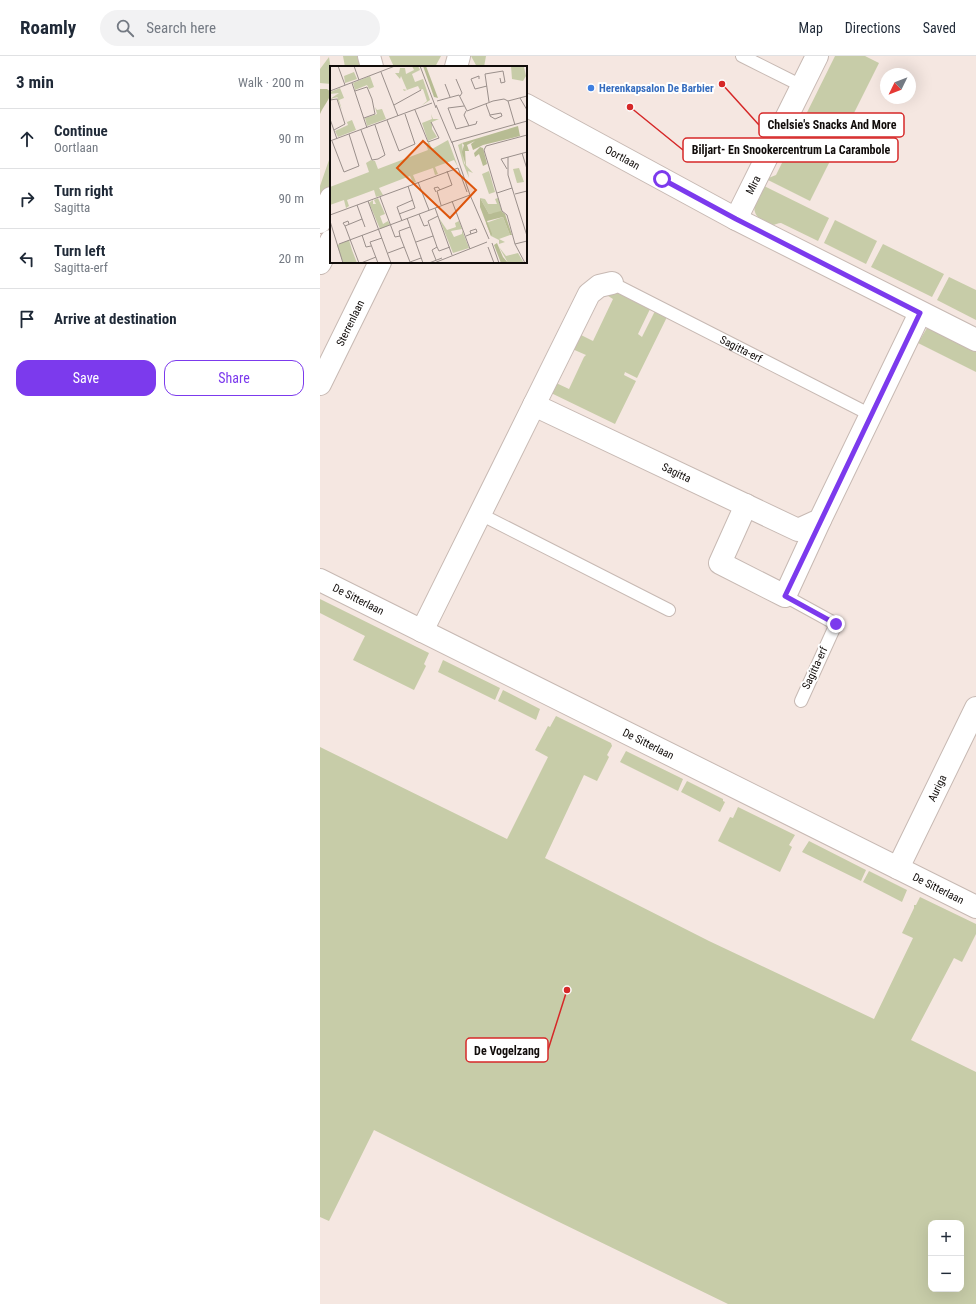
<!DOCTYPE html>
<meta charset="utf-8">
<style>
body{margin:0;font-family:"Roboto Condensed",sans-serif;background:#f2f2f3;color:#1f2937}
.controls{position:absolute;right:12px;bottom:12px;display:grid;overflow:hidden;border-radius:8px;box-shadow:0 4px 16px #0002}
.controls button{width:36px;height:36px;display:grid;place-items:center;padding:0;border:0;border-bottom:1px solid #e0e1e3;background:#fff;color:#1f2937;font:20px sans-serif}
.compass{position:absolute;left:560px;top:12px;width:36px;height:36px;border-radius:50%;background:#fff;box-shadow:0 4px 16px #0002;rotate:227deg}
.stop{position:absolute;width:12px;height:12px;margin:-9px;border:3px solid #7c3aed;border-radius:50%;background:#fff}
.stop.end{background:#7c3aed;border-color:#fff;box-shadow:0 1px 4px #0008}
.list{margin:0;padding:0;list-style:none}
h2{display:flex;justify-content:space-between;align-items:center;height:52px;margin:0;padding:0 16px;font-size:17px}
h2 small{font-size:13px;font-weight:400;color:#747a83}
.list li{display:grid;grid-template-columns:26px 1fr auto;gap:12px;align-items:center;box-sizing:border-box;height:60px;padding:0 16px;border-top:1px solid #e0e1e3}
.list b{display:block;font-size:15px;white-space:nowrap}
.list p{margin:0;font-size:13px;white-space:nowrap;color:#747a83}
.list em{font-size:13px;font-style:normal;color:#747a83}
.actions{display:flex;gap:8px;padding:12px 16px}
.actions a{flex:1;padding:9px 0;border:1px solid #7c3aed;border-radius:12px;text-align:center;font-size:14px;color:#7c3aed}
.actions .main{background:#7c3aed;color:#fff}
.icon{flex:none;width:22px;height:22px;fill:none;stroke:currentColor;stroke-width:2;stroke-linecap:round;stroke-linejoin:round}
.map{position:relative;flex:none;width:656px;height:1248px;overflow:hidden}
header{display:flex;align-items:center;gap:24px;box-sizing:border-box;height:56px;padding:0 20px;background:#fff;border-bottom:1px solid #e0e1e3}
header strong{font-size:19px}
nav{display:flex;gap:22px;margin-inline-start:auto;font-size:14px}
.search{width:280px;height:36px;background:#f2f2f3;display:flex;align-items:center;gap:10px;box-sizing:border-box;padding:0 14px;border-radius:22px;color:#747a83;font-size:15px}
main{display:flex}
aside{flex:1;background:#fff}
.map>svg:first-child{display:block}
.green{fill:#c7cca8;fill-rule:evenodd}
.forest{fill:#b7bc93}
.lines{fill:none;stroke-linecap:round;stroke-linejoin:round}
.lane-casing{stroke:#c7b9b3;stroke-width:14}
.street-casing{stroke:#c7b9b3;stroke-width:24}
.secondary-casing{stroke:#c7b9b3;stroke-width:24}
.lane{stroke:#fff;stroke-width:12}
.street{stroke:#fff;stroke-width:22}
.secondary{stroke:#fff;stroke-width:22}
.route{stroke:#7c3aed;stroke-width:5}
.shop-dot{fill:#3f7fe0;stroke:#fff;stroke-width:1.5}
.labels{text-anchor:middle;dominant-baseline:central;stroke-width:4;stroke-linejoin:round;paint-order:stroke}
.shop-label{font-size:11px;font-weight:bold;fill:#366cbe;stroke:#fff;text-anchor:start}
.street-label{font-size:11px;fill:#110c0a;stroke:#fff}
.inset-road{fill:none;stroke:#9a8f8b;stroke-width:1}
.view{fill:#dd550c;fill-opacity:0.15;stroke:#dd550c;stroke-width:2}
.inset-edge{fill:none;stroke:#110c0a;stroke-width:2}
.leader{fill:none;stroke:#d62828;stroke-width:1.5}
.callout-dot{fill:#d62828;stroke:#fff;stroke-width:1.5}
.callout{fill:#fff;stroke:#d62828;stroke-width:1.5}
.callout-label{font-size:12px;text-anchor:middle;font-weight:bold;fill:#110c0a}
</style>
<header>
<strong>Roamly</strong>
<div class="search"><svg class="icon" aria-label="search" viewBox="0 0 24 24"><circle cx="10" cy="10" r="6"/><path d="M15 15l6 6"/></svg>Search here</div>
<nav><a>Map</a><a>Directions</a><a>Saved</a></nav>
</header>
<main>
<aside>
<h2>3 min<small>Walk · 200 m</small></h2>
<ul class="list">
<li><svg class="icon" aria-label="ahead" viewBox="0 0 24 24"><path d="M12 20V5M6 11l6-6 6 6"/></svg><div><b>Continue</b><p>Oortlaan</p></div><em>90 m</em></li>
<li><svg class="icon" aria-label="right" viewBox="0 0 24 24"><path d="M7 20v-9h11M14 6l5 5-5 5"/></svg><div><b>Turn right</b><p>Sagitta</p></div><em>90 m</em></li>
<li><svg class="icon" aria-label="left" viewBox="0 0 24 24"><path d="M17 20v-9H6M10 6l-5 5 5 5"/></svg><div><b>Turn left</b><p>Sagitta-erf</p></div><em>20 m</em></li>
<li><svg class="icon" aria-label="arrive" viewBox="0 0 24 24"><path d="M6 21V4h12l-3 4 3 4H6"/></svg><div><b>Arrive at destination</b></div></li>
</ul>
<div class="actions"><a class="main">Save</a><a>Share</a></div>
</aside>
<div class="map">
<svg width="656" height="1248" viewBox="0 0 656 1248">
<rect width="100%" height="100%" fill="#f5e7e1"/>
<path class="green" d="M 23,0 L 40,0 L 43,11 L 25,11 Z
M 69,0 L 121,0 L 115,11 L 74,11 Z
M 151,0 L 166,0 L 164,11 L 157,11 Z
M 515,0 L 545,0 L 559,7 L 490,145 L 446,123 L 456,119 L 457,117 Z
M 9,1 L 11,14 L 11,28 L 0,27 L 0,13 Z
M 11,63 L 11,128 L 0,151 L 0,130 L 9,104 L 9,69 Z
M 442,129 L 509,162 L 498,185 L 461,167 C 458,167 455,169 452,169 C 448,170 443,166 441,164 C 428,154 437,140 442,129 Z
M 515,164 L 557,185 L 546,208 L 504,187 Z
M 563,188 L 624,218 L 612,241 L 551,211 Z
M 629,221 L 656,234 L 656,264 L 617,244 Z
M 288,231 L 331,251 L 318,278 L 322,281 L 336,253 L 347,261 L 317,322 L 305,316 L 304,319 L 316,325 L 295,368 L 229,336 L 234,326 L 249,333 L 264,301 L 266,299 L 250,292 L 257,277 L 273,285 L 293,243 L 285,238 Z
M 607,272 L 656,294 L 656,316 L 598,287 Z
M 0,543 L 109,597 L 104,608 L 106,610 L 94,634 L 33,604 L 45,580 L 0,557 Z
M 123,604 L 180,632 L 175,644 L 118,616 Z
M 183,634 L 220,653 L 216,664 L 178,645 Z
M 236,660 L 291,687 L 292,690 L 287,699 L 289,701 L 277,725 L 264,719 L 225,802 L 389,885 L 554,963 L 593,882 L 582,877 L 594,852 L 594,849 L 596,849 L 600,841 L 656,868 L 656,878 L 642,906 L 634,902 L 591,984 L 656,1016 L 656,1248 L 408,1248 L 237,1165 L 54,1074 L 9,1165 L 0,1161 L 0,691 L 187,783 L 228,701 L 215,694 L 228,670 L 230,671 ZM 611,1167 L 641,1167 L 641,1233 L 611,1233 Z
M 306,695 L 363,723 L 358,735 L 300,706 Z
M 367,725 L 403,743 L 403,745 L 405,746 L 400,756 L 361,736 Z
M 418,751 L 475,779 L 469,789 L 472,791 L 460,816 L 398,785 L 410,761 L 413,762 Z
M 489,785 L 546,814 L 541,825 L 482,796 Z
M 549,815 L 587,834 L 582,846 L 543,826 Z"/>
<path class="forest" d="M 0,33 L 7,33 L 11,36 C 10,43 3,51 0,58 Z"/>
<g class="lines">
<defs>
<g id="lane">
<path d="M 422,0 L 482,30"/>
<path id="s1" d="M 292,227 L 551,359"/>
<path d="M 160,458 L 349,554"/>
<path d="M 465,540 L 516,568 L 481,645"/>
</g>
<g id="street">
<path id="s2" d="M 206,49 L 416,163 L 656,284"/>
<path id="s3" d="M 416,163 L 497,0"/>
<path id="s4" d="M 0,328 L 60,206"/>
<path d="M 214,349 L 269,238 L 279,230 L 292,227"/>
<path d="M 426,449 L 400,507 L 465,540 L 500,464"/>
<path id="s5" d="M 0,524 L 656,851"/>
<path id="s6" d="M 102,575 L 214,349 L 478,474 L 500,464 L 600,257"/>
<path id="s7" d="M 578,812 L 656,652"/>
</g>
<path id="secondary" d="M 49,0 L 52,11
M 136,11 L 139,0
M 0,166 L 11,142
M 0,207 L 11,185"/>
</defs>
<use href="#lane" class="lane-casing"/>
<use href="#street" class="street-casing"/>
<use href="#secondary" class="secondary-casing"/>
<use href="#lane" class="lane"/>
<use href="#street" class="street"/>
<use href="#secondary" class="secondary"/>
</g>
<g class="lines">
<path class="route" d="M 342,123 L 416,163 L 600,257 L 465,540 L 516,568"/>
</g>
<circle class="shop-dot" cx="271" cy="32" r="4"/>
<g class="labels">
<g class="shop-label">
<text x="279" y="32">Herenkapsalon De Barbier</text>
</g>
<g class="street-label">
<text stroke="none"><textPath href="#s2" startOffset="110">Oortlaan</textPath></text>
<text stroke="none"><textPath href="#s3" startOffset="38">Mira</textPath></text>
<text stroke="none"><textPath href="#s4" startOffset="68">Sterrenlaan</textPath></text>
<text stroke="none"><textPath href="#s1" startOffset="145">Sagitta-erf</textPath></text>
<text stroke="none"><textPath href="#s6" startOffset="410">Sagitta</textPath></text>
<text stroke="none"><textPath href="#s5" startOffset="43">De Sitterlaan</textPath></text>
<text transform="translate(495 612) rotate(-65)">Sagitta-erf</text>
<text stroke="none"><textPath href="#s5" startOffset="367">De Sitterlaan</textPath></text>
<text stroke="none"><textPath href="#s7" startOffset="89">Auriga</textPath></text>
<text stroke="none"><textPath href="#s5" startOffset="691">De Sitterlaan</textPath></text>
</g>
</g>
<g transform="translate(10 10)">
<rect width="197" height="197" fill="#f5e7e1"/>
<path d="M 82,0 L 88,0 L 90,4 L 82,8 L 85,16 L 93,13 L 100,34 L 91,40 L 97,35 L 93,23 L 90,24 L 88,20 L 74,25 L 73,23 L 77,24 L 71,10 L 70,13 L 65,7 L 69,7 L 70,2 L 75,2 L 76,8 L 84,4 ZM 181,0 L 194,1 L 196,10 L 193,15 L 182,13 ZM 24,6 L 27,13 L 15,17 L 14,10 ZM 40,10 L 44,21 L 39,23 L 37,19 L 25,24 L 23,17 ZM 10,22 L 14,32 L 9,34 L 12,44 L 7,32 L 8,31 L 0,33 L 9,27 L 0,28 L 0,26 ZM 45,41 L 47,44 L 52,43 L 56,53 L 37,60 L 35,52 L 47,48 ZM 13,46 L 17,56 L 22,54 L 26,64 L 8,71 L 5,65 L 18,59 ZM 101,48 L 103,53 L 109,53 L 102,56 L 102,63 L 107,71 L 98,75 L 92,57 L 102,53 ZM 118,74 L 128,101 L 124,94 L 105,101 L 108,108 L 105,109 L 103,102 L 83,109 L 86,116 L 83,117 L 80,110 L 49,122 L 53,129 L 46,131 L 44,124 L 17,134 L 19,140 L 16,142 L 14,134 L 0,139 L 0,121 L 39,106 L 36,97 L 41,94 L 45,95 L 48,103 L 98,84 L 96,78 L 99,76 L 102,83 ZM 132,77 L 134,97 L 143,107 L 138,105 L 139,112 L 133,97 L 128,79 ZM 189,102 L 194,116 L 187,117 L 183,103 ZM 159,105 L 165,126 L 159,128 L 152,108 ZM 48,132 L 55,148 L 50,150 L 53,158 L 58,155 L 60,159 L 50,163 L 39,137 L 43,134 L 43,138 L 46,138 L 44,134 ZM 150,132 L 155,133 L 158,138 L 167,138 L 165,133 L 168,132 L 172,146 L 159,148 ZM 173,151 L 180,169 L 169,173 L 175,176 L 169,178 L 169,174 L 161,170 L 156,157 ZM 109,152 L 117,164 L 126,161 L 125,157 L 129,155 L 132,163 L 121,165 L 124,171 L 132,168 L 132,164 L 139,182 L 123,187 ZM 19,174 L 22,184 L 27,197 L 13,197 L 7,179 ZM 169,181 L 176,190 L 188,187 L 194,197 L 178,197 Z" fill="#c7cca8"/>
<path d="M 93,0 L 96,0 L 108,32 L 104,31 ZM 188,60 L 190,70 L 153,79 L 143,84 L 141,78 L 145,75 L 137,79 L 139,85 L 135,85 L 136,101 L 132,86 L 134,79 L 132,77 ZM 150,81 L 153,82 L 157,98 L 153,100 L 149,88 L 145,91 L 144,87 ZM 150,132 L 159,148 L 171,145 L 175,148 L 182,169 L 180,169 L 173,151 L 157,155 L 162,168 L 161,170 L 150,141 ZM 167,177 L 173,191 L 178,197 L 171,197 L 164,179 Z" fill="#b7bc93"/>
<path class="inset-road" d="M 8,0 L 15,19M 24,0 L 29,14M 90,0 L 106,42M 51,6 L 68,50M 126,13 L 132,27 L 130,30M 149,13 L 149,10 L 141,13 L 145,23 L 157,20M 22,17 L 37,62M 115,18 L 120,31M 0,25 L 65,0M 25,25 L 37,21 L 42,33 L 45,48 L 34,52M 190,32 L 197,44M 0,34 L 7,33 L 15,58 L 4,64M 107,35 L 129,29 L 137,45 L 163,35 L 174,33 L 178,35M 178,35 L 185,59M 178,35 L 197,30M 159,36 L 155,8 L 173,5 L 175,16 L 171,17 L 170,12M 156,38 L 160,49 L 160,50 L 165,53 L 172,50 L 171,47 L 160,49M 64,39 L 91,24M 106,39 L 122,77M 134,40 L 118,42 L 126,63 L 146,58 L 147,55M 85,44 L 98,76 L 109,72 L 101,56M 136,45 L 134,49 L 139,60M 0,53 L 7,73M 57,54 L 69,85 L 85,78 L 75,48M 31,64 L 42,94 L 48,93 L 55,89 L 45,59M 0,75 L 102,37M 2,75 L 14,106 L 29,100 L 19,68M 122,76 L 140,129 L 159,173M 122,76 L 197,55M 192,87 L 197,103M 178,91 L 178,109 L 197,170M 128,102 L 137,126M 177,103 L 171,93 L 197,86M 88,116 L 99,144M 106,126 L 104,122 L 108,121 L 110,124M 167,127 L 182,122M 185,128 L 197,125M 50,131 L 65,171 L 70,170M 38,135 L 61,197M 122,135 L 140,183M 27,139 L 35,161M 111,139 L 107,125 L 122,119 L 117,105M 105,142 L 122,189M 69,148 L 85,142 L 78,120M 89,148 L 94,160 L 98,159M 0,149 L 128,102M 108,150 L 98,155 L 107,181 L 109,185 L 120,181M 77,152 L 93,197M 0,155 L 13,197M 72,155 L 67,141 L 83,134M 15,160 L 13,157 L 18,155 L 19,158M 80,161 L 69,165 L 70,170 L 80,196 L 91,192M 32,169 L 36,181 L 41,180M 136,170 L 141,168 L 147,166 L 146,163 L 140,165 L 141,168M 86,176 L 103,170M 162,177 L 169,197M 9,178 L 140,129M 185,178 L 197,175M 158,181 L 164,197M 58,187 L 74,181M 106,194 L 102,184 L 107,181M 29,197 L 15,160 L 32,153M 31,197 L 46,191M 48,197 L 40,176 L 52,172M 99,197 L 112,192M 104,197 L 157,176M 195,197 L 185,178 L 177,149 L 172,145 L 154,84 L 156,80 L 197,69"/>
<path class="view" d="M 93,75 L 146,124 L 120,152 L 67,102 Z"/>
<rect width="197" height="197" class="inset-edge"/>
</g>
<path class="leader" d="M402 28L439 69M310 51L363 94M247 934L228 994"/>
<g class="callout-dot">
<circle cx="402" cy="28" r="4"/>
<circle cx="310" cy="51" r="4"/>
<circle cx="247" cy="934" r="4"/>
</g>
<g class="callout">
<rect x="439" y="57" width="145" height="24" rx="4"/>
<rect x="363" y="82" width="215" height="24" rx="4"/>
<rect x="146" y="982" width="82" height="24" rx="4"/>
</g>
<g class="callout-label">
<text x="512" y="73">Chelsie's Snacks And More</text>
<text x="471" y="98">Biljart- En Snookercentrum La Carambole</text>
<text x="187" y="999">De Vogelzang</text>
</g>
</svg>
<div class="controls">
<button>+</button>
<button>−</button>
</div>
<svg class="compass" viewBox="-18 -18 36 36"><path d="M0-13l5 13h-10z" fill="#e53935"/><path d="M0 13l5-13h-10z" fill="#747a83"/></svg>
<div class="stop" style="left:342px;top:123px"></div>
<div class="stop end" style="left:516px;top:568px"></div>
</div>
</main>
